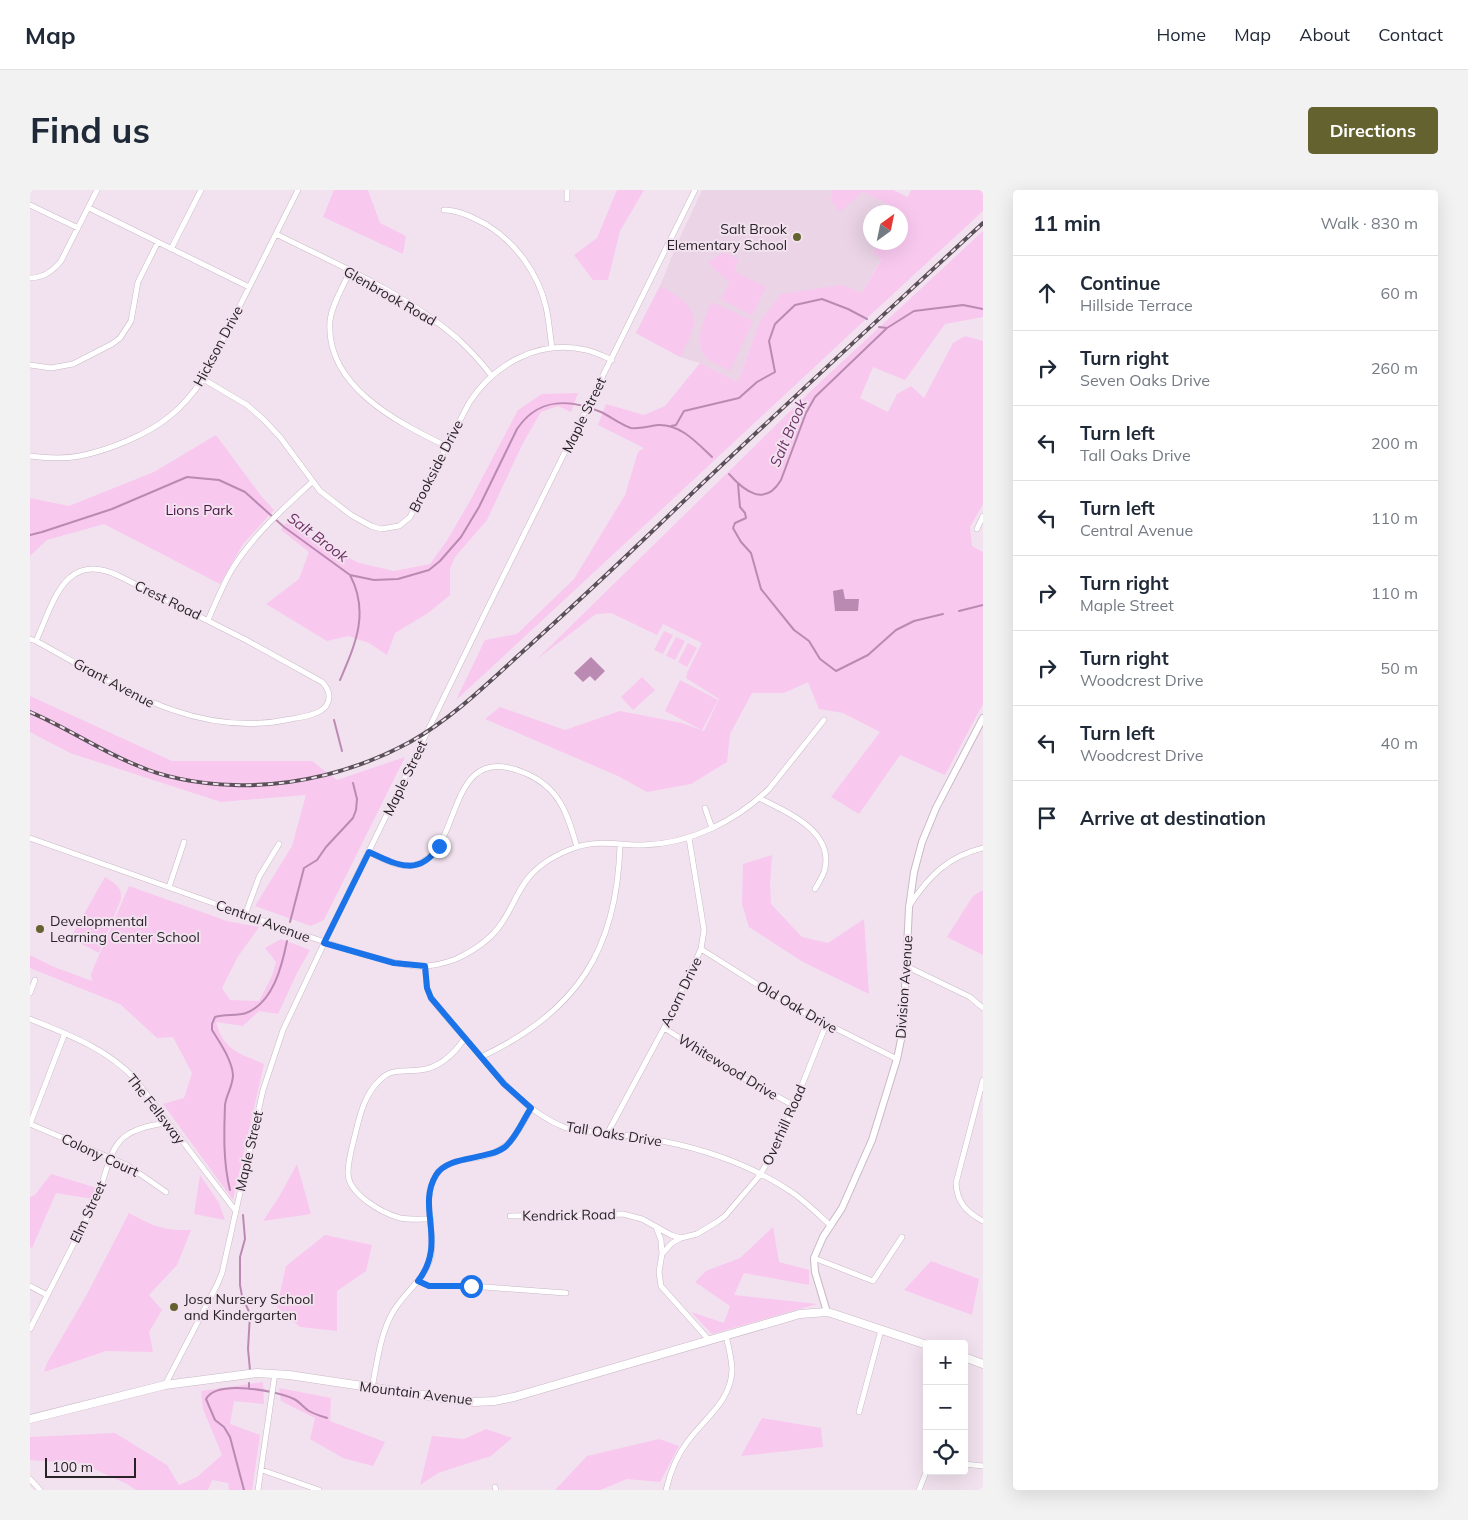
<!DOCTYPE html>
<meta charset="utf-8">
<style>
body{margin:0;font-family:Mulish,sans-serif;background:#f2f2f3;color:#1f2937}
.controls{position:absolute;right:15px;bottom:15px;display:grid;overflow:hidden;border-radius:5px;box-shadow:0 5px 20px #0002}
.controls button{width:45px;height:45px;display:grid;place-items:center;padding:0;border:0;border-bottom:1px solid #e0e1e3;background:#fff;color:#1f2937;font:25px sans-serif}
.compass{position:absolute;left:833px;top:15px;width:45px;height:45px;border-radius:50%;background:#fff;box-shadow:0 5px 20px #0002;rotate:33deg}
.scale{position:absolute;left:15px;bottom:12px;width:91px;box-sizing:border-box;padding-left:5px;border:2px solid #292328;border-top:0;font-size:14px;line-height:18px;white-space:nowrap;color:#292328;-webkit-text-stroke:4px #f2e2ef;paint-order:stroke}
.stop{position:absolute;width:15px;height:15px;margin:-11px;border:4px solid #1a73e8;border-radius:50%;background:#fff}
.stop.end{background:#1a73e8;border-color:#fff;box-shadow:0 1px 5px #0008}
.list{margin:0;padding:0;list-style:none}
h2{display:flex;justify-content:space-between;align-items:center;height:65px;margin:0;padding:0 20px;font-size:21px}
h2 small{font-size:16px;font-weight:400;color:#747a83}
.list li{display:grid;grid-template-columns:32px 1fr auto;gap:15px;align-items:center;box-sizing:border-box;height:75px;padding:0 20px;border-top:1px solid #e0e1e3}
.list b{display:block;font-size:19px;white-space:nowrap}
.list p{margin:0;font-size:16px;white-space:nowrap;color:#747a83}
.list em{font-size:16px;font-style:normal;color:#747a83}
.icon{flex:none;width:28px;height:28px;fill:none;stroke:currentColor;stroke-width:2;stroke-linecap:round;stroke-linejoin:round}
.map{position:relative;flex:none;width:953px;height:1300px;overflow:hidden;border-radius:5px}
header{display:flex;align-items:center;gap:30px;box-sizing:border-box;height:70px;padding:0 25px;background:#fff;border-bottom:1px solid #e0e1e3}
header strong{font-size:24px}
nav{display:flex;gap:28px;margin-inline-start:auto;font-size:18px}
.intro{display:flex;align-items:center;justify-content:space-between;box-sizing:border-box;height:120px;padding:0 30px}
h1{margin:0;font-size:35px}
.button{padding:12px 22px;border-radius:5px;background:#646330;color:#fff;font-size:18px;font-weight:700}
main{display:flex;gap:30px;padding:0 30px}
aside{flex:1;background:#fff;border-radius:5px;box-shadow:0 5px 20px #0002}
.map>svg:first-child{display:block}
.built{fill:#ead4e6}
.green{fill:#f8c8ef}
.water{fill:#bb8ab3}
.lines{fill:none;stroke-linecap:round;stroke-linejoin:round}
.stream{stroke:#bb8ab3;stroke-width:2}
.minor-casing{stroke:#c8b9c5;stroke-width:6}
.tertiary-casing{stroke:#c8b9c5;stroke-width:8}
.secondary-casing{stroke:#c8b9c5;stroke-width:9}
.minor{stroke:#fff;stroke-width:5}
.tertiary{stroke:#fff;stroke-width:6}
.secondary{stroke:#fff;stroke-width:8}
.rail-casing{stroke:#5a5158;stroke-width:4}
.rail{stroke:#f2e2ef;stroke-width:2;stroke-dasharray:5.5;stroke-linecap:butt}
.route{stroke:#1a73e8;stroke-width:6}
.poi-dot{fill:#646330;stroke:#f2e2ef;stroke-width:2}
.labels{text-anchor:middle;dominant-baseline:central;stroke-width:4;stroke-linejoin:round;paint-order:stroke}
.poi-label{font-size:14px;fill:#292328;stroke:#f2e2ef;text-anchor:start}
.street-label{font-size:14px;fill:#292328;stroke:#f2e2ef}
.park-label{font-size:14px;fill:#4b1045;stroke:#f2e2ef}
.water-label{font-size:15px;font-style:italic;fill:#6e3267;stroke:#f2e2ef}
</style>
<header>
<strong>Map</strong>
<nav><a>Home</a><a>Map</a><a>About</a><a>Contact</a></nav>
</header>
<div class="intro"><h1>Find us</h1><a class="button">Directions</a></div>
<main>
<div class="map">
<svg width="953" height="1300" viewBox="0 0 953 1300">
<rect width="100%" height="100%" fill="#f2e2ef"/>
<path class="built" d="M 672,0 L 802,0 L 800,10 L 833,2 L 860,15 L 861,22 L 841,22 L 841,52 L 849,53 L 842,62 L 851,69 L 832,103 L 729,133 L 708,192 L 670,173 L 650,167 L 606,143 L 630,96 L 647,54 Z"/>
<path class="green" d="M 304,0 L 338,0 L 350,33 L 376,46 L 373,64 L 293,27 Z
M 587,0 L 614,0 L 590,41 L 578,90 L 563,90 L 544,65 L 567,48 Z
M 802,0 L 863,0 L 878,7 L 881,0 L 953,0 L 953,21 C 777,183 602,348 426,510 L 455,450 L 487,444 L 544,389 L 595,305 L 608,262 L 614,258 L 568,235 L 576,214 L 614,225 L 635,216 L 670,173 L 708,192 L 729,133 L 751,104 L 811,95 L 832,103 L 851,70 L 842,62 L 849,53 L 871,52 L 871,22 L 861,22 L 860,15 L 833,2 L 810,22 L 800,10 Z
M 953,41 L 953,127 L 915,134 L 875,190 L 843,177 L 830,208 L 858,222 L 867,204 L 881,196 L 894,208 L 923,153 L 935,146 L 953,151 L 953,314 L 940,337 L 942,356 L 953,362 L 953,514 L 915,585 L 870,565 L 829,624 L 801,607 L 850,542 L 813,523 L 789,519 L 778,492 L 754,503 L 722,503 L 700,544 L 697,572 L 661,594 L 617,602 L 588,586 L 455,529 L 470,517 L 535,540 L 590,521 L 652,533 L 674,541 L 689,509 L 656,488 L 657,483 L 672,453 L 633,434 L 627,445 L 581,423 L 566,424 L 506,470 L 785,197 Z
M 694,62 L 709,70 L 704,81 L 736,97 L 722,126 L 691,109 L 700,92 L 687,82 L 678,72 Z
M 630,96 C 670,118 671,128 650,167 L 606,143 Z
M 682,112 L 723,131 L 700,181 C 694,177 685,174 679,170 C 661,154 674,129 682,112 Z
M 548,203 L 541,222 L 528,216 L 511,222 L 493,253 L 457,330 L 425,367 L 420,379 L 420,405 L 398,423 L 365,443 L 357,465 L 339,453 L 318,446 L 297,451 L 236,414 L 269,389 L 279,362 L 251,340 L 258,330 L 278,346 L 329,373 L 364,381 L 400,374 L 416,352 L 440,311 L 488,220 L 512,204 Z
M 186,245 L 232,307 L 244,320 L 213,354 L 190,394 L 74,334 L 17,350 L 0,366 L 0,308 L 39,316 L 124,282 Z
M 634,441 L 643,445 L 633,464 L 624,460 Z
M 646,447 L 655,451 L 645,470 L 636,466 Z
M 658,453 L 667,458 L 657,477 L 648,472 Z
M 612,487 L 625,500 L 603,520 L 591,507 Z
M 650,490 L 688,510 L 672,540 L 635,521 Z
M 0,506 L 142,571 L 282,571 L 307,590 L 375,567 L 294,730 L 281,736 L 225,716 L 262,656 L 276,605 L 191,612 L 40,563 L 0,542 Z
M 742,665 L 740,693 L 741,714 L 772,747 L 798,753 L 834,729 L 839,804 L 773,772 L 719,737 L 712,714 L 713,674 Z
M 75,687 C 85,694 92,696 91,709 L 69,763 L 46,751 L 47,747 L 43,743 Z
M 99,696 L 197,731 L 229,737 L 207,768 L 192,798 L 200,810 L 229,811 L 242,786 L 246,772 L 235,758 L 251,749 L 280,760 L 268,781 L 248,824 L 229,821 L 213,836 L 186,832 C 194,861 209,863 234,874 L 203,1010 L 133,914 L 154,908 L 162,883 L 143,847 L 127,848 L 90,814 L 0,778 L 0,765 L 24,777 L 62,791 L 61,784 Z
M 953,700 L 953,765 L 917,747 L 943,706 Z
M 267,974 L 281,1024 L 233,1031 L 249,1007 Z
M 21,984 L 67,998 L 63,1009 L 26,1003 L 2,1058 L 0,1057 L 0,1007 L 5,1005 Z
M 170,985 L 189,1013 L 195,1030 L 164,1024 Z
M 99,1023 C 124,1036 132,1041 161,1040 L 147,1075 L 119,1105 L 132,1120 L 119,1142 L 123,1162 L 76,1161 L 14,1182 L 17,1173 L 56,1106 Z
M 743,1037 L 749,1072 L 779,1080 L 779,1095 L 714,1083 L 704,1105 L 787,1114 L 682,1144 L 661,1122 L 694,1133 L 700,1116 L 665,1092 L 676,1081 L 710,1068 Z
M 295,1045 L 342,1055 L 336,1081 L 307,1101 L 307,1141 L 270,1137 L 247,1117 L 256,1076 Z
M 901,1071 L 949,1089 L 942,1125 L 874,1100 Z
M 233,1192 L 234,1214 L 204,1211 L 200,1234 L 230,1245 L 222,1300 L 199,1300 L 198,1293 L 182,1290 L 178,1300 L 106,1300 L 97,1294 L 53,1274 L 0,1270 L 0,1247 L 85,1243 L 137,1275 L 149,1295 L 167,1287 L 192,1265 L 173,1219 L 171,1201 Z
M 249,1198 L 301,1208 L 300,1231 L 355,1252 L 343,1276 L 313,1268 L 280,1249 L 285,1228 L 251,1211 Z
M 732,1228 L 791,1238 L 793,1257 L 711,1266 Z
M 456,1239 L 482,1248 L 461,1266 L 408,1283 L 390,1295 L 402,1246 L 434,1249 Z
M 629,1249 L 649,1256 L 630,1292 L 597,1289 L 570,1300 L 525,1300 L 557,1266 Z"/>
<path class="water" d="M 813,399 L 815,409 L 829,409 L 828,421 L 805,421 L 803,401 Z
M 561,467 L 575,481 L 565,491 L 560,486 L 553,492 L 544,483 Z"/>
<g class="lines">
<path class="stream" d="M 849,137 L 857,138
M 641,236 L 646,235 L 654,221 L 709,208 L 727,192 L 745,182 L 739,151 L 745,134 L 765,115 L 792,109 L 818,119 L 837,129
M 699,284 C 715,302 735,317 751,290 L 776,223 L 785,207 L 857,138 L 884,121 L 933,115 L 953,119
M 708,294 L 710,317 L 715,323 L 716,328 L 705,333 L 703,338 L 711,352 L 721,363 L 731,399 L 764,440 L 779,451 L 790,469 L 806,481 L 838,465 L 866,440 L 884,431 L 913,424
M 0,345 L 12,342 L 82,319 L 157,287 L 189,290 L 215,302 L 254,337 L 320,385 L 344,390 L 368,389 L 399,380 L 410,371 L 431,347 L 449,317 L 487,239 C 508,208 538,208 571,222 C 581,227 591,235 601,238 C 610,239 619,236 628,235 C 651,234 667,253 682,267
M 929,421 L 953,415
M 310,490 C 325,455 340,423 320,385
M 304,530 L 312,561
M 260,732 L 274,678 L 287,670 L 296,657 L 323,628 L 326,620 L 327,609 L 323,593
M 200,1000 C 193,972 194,943 195,915 C 196,905 203,896 203,885 C 202,870 190,853 182,840 L 182,834 L 185,827 C 195,824 207,826 216,823 C 243,813 252,776 257,751
M 213,1025 L 215,1049 L 210,1067 L 210,1095 L 212,1106 L 220,1124 L 218,1159 L 220,1180
M 219,1199 L 219,1193
M 214,1300 L 200,1247 L 194,1237 L 185,1230 L 176,1209 C 187,1189 247,1201 264,1209 C 270,1212 274,1218 279,1221 C 284,1224 291,1226 297,1228"/>
<defs>
<path id="minor" d="M 537,0 L 537,9
M 0,15 L 48,38
M 59,18 L 219,97
M 414,20 C 429,20 444,28 457,35 C 486,53 508,83 516,117 C 519,130 520,145 522,158
M 246,44 C 308,75 375,103 428,149 C 440,160 451,172 461,185
M 141,59 L 171,0
M 320,81 C 313,97 302,114 300,131 C 295,196 367,232 416,256
M 0,88 C 13,88 23,81 31,71 L 67,0
M 0,175 L 21,178 L 43,174 L 82,154 L 90,148 L 101,131 L 108,92 L 128,52
M 173,189 L 217,215 L 233,229 L 250,247 L 290,301 L 321,325 L 341,336 L 351,339 L 369,336 L 380,327 L 439,213 C 464,174 509,149 556,160 C 565,162 573,166 582,170
M 0,266 C 16,268 34,269 50,266 C 79,260 117,245 140,226 C 154,215 164,202 173,189 L 268,0
M 947,339 L 953,326
M 178,430 C 185,414 192,397 201,381 C 222,346 252,320 282,292
M 0,449 L 6,451 C 87,495 164,550 261,529 C 272,527 289,525 296,516 C 302,507 298,498 292,492 L 216,450 L 89,386 C 35,360 24,411 6,451
M 729,608 C 755,621 803,640 795,678 C 794,685 789,692 785,699
M 675,618 L 682,638
M 0,648 C 81,676 161,706 242,734 C 271,744 300,754 329,763 C 348,768 366,774 385,776 C 399,777 413,774 426,769 C 443,761 461,749 471,734 C 482,719 487,701 499,687 C 511,673 529,663 547,657 C 569,650 591,655 613,655 C 660,654 706,631 739,599 L 794,530
M 339,662 C 356,670 374,682 392,672 C 433,652 417,550 495,583 C 530,598 537,623 547,657
M 139,697 L 154,652
M 879,716 C 899,686 917,667 953,658
M 215,725 L 229,687 L 249,654
M 671,759 L 763,817 L 867,869
M 395,776 L 397,798 L 401,808 C 414,825 428,840 441,855 C 469,888 495,922 536,938 C 568,943 600,945 632,951 C 677,960 725,977 763,1003 C 777,1013 789,1025 801,1036
M 876,776 L 940,807 L 953,818
M 0,803 L 5,790
M 0,829 C 39,845 76,858 105,889 L 205,1020
M 634,838 L 720,892 L 763,915
M 451,867 C 547,822 587,760 590,655
M 953,890 L 926,993 C 927,1012 936,1022 953,1031
M 0,934 L 97,975 L 136,1002
M 0,934 L 35,843
M 577,944 L 634,838 L 671,759 L 674,740 L 659,648
M 480,1026 L 593,1024 L 612,1029 L 641,1045 L 651,1048
M 401,1029 C 391,1029 380,1030 370,1028 C 352,1023 318,1004 318,983 C 318,969 323,954 326,941 C 330,924 336,902 350,890 C 361,878 375,882 390,880 C 410,878 424,864 435,848
M 626,1037 L 631,1050 L 632,1064
M 784,1068 L 843,1091 L 872,1047
M 388,1091 L 399,1096 L 441,1096 L 536,1103
M 0,1096 L 17,1105
M 0,1139 L 67,1008 C 84,962 78,940 137,933
M 679,1150 L 631,1096 L 629,1082 L 632,1064 L 642,1053 L 651,1048 L 667,1044 L 687,1032 L 695,1026 L 730,985 L 741,966 L 760,925 L 796,835
M 135,1195 L 187,1095 L 192,1083 L 233,900 L 253,840 L 298,745 L 457,419 L 665,0
M 342,1198 C 347,1173 350,1144 363,1122 C 374,1102 396,1089 401,1066 C 406,1040 390,1008 407,984 C 417,969 439,970 455,966 C 461,965 468,961 472,958 C 485,951 493,931 501,919
M 829,1222 L 851,1140
M 934,1274 L 953,1276
M 232,1280 L 289,1300
M 0,1289 L 10,1300
M 465,1297 L 466,1300
M 228,1300 L 245,1183
M 636,1300 C 640,1283 647,1265 658,1251 C 675,1228 701,1211 702,1180 C 702,1169 698,1156 696,1145
M 889,1300 L 897,1280"/>
<path id="tertiary" d="M 797,1122 L 785,1082 L 784,1068 L 793,1047 L 812,1018 L 842,950 L 867,869 L 873,840 L 879,718 L 884,682 L 892,652 L 906,618 L 953,528"/>
<path id="secondary" d="M 934,1167 L 953,1174
M 0,1229 L 135,1195 L 227,1183 L 259,1185 L 419,1209 L 444,1212 L 464,1211 L 484,1207 L 770,1124 L 797,1122 L 804,1124 L 897,1155"/>
</defs>
<use href="#minor" class="minor-casing"/>
<use href="#tertiary" class="tertiary-casing"/>
<use href="#secondary" class="secondary-casing"/>
<use href="#minor" class="minor"/>
<use href="#tertiary" class="tertiary"/>
<use href="#secondary" class="secondary"/>
<defs>
<path id="rail" d="M 0,522 C 36,537 69,560 106,575 C 135,588 172,594 204,595 C 264,597 327,581 380,552 C 421,529 456,495 490,464 C 539,420 586,376 633,331 C 738,230 846,132 953,33"/>
</defs>
<use href="#rail" class="rail-casing"/>
<use href="#rail" class="rail"/>
</g>
<g class="lines">
<path class="route" d="M 409,656 C 389,688 365,674 339,662 L 294,753 L 364,773 L 395,776 L 397,798 L 401,808 L 474,894 L 501,918 C 493,930 486,948 475,957 C 456,971 418,965 406,985 C 386,1018 418,1052 388,1091 L 399,1096 L 441,1096"/>
</g>
<g class="poi-dot">
<circle cx="767" cy="47" r="5"/>
<circle cx="10" cy="739" r="5"/>
<circle cx="144" cy="1117" r="5"/>
</g>
<g class="labels">
<g class="poi-label">
<text x="757" y="39" text-anchor="end">Salt Brook<tspan x="757" dy="16">Elementary School</tspan></text>
<text x="20" y="731">Developmental<tspan x="20" dy="16">Learning Center School</tspan></text>
<text x="154" y="1109">Josa Nursery School<tspan x="154" dy="16">and Kindergarten</tspan></text>
</g>
<g class="street-label">
<text transform="translate(360 106) rotate(30)">Glenbrook Road</text>
<text transform="translate(188 156) rotate(-62)">Hickson Drive</text>
<text transform="translate(554 225) rotate(-64)">Maple Street</text>
<text transform="translate(406 276) rotate(-63)">Brookside Drive</text>
<text transform="translate(138 410) rotate(26)">Crest Road</text>
<text transform="translate(84 493) rotate(28)">Grant Avenue</text>
<text transform="translate(375 588) rotate(-64)">Maple Street</text>
<text transform="translate(233 731) rotate(20)">Central Avenue</text>
<text transform="translate(874 797) rotate(-86)">Division Avenue</text>
<text transform="translate(651 802) rotate(-64)">Acorn Drive</text>
<text transform="translate(767 817) rotate(30)">Old Oak Drive</text>
<text transform="translate(698 877) rotate(31)">Whitewood Drive</text>
<text transform="translate(126 919) rotate(52)">The Fellsway</text>
<text transform="translate(754 935) rotate(-66)">Overhill Road</text>
<text transform="translate(584 944) rotate(9)">Tall Oaks Drive</text>
<text transform="translate(219 961) rotate(-77)">Maple Street</text>
<text transform="translate(70 965) rotate(25)">Colony Court</text>
<text transform="translate(58 1022) rotate(-65)">Elm Street</text>
<text transform="translate(539 1025) rotate(-1)">Kendrick Road</text>
<text transform="translate(386 1203) rotate(7)">Mountain Avenue</text>
</g>
<g class="park-label">
<text x="169" y="320">Lions Park</text>
</g>
<g class="water-label">
<text transform="translate(758 243) rotate(-67)">Salt Brook</text>
<text transform="translate(288 347) rotate(37)">Salt Brook</text>
</g>
</g>
</svg>
<div class="controls">
<button>+</button>
<button>−</button>
<button><svg class="icon" aria-label="locate" viewBox="0 0 24 24"><circle cx="12" cy="12" r="6"/><path d="M12 2v4M12 18v4M2 12h4M18 12h4"/></svg></button>
</div>
<svg class="compass" viewBox="-18 -18 36 36"><path d="M0-13l5 13h-10z" fill="#e53935"/><path d="M0 13l5-13h-10z" fill="#747a83"/></svg>
<div class="scale">100 m</div>
<div class="stop" style="left:441px;top:1096px"></div>
<div class="stop end" style="left:409px;top:656px"></div>
</div>
<aside>
<h2>11 min<small>Walk · 830 m</small></h2>
<ul class="list">
<li><svg class="icon" aria-label="ahead" viewBox="0 0 24 24"><path d="M12 20V5M6 11l6-6 6 6"/></svg><div><b>Continue</b><p>Hillside Terrace</p></div><em>60 m</em></li>
<li><svg class="icon" aria-label="right" viewBox="0 0 24 24"><path d="M7 20v-9h11M14 6l5 5-5 5"/></svg><div><b>Turn right</b><p>Seven Oaks Drive</p></div><em>260 m</em></li>
<li><svg class="icon" aria-label="left" viewBox="0 0 24 24"><path d="M17 20v-9H6M10 6l-5 5 5 5"/></svg><div><b>Turn left</b><p>Tall Oaks Drive</p></div><em>200 m</em></li>
<li><svg class="icon" aria-label="left" viewBox="0 0 24 24"><path d="M17 20v-9H6M10 6l-5 5 5 5"/></svg><div><b>Turn left</b><p>Central Avenue</p></div><em>110 m</em></li>
<li><svg class="icon" aria-label="right" viewBox="0 0 24 24"><path d="M7 20v-9h11M14 6l5 5-5 5"/></svg><div><b>Turn right</b><p>Maple Street</p></div><em>110 m</em></li>
<li><svg class="icon" aria-label="right" viewBox="0 0 24 24"><path d="M7 20v-9h11M14 6l5 5-5 5"/></svg><div><b>Turn right</b><p>Woodcrest Drive</p></div><em>50 m</em></li>
<li><svg class="icon" aria-label="left" viewBox="0 0 24 24"><path d="M17 20v-9H6M10 6l-5 5 5 5"/></svg><div><b>Turn left</b><p>Woodcrest Drive</p></div><em>40 m</em></li>
<li><svg class="icon" aria-label="arrive" viewBox="0 0 24 24"><path d="M6 21V4h12l-3 4 3 4H6"/></svg><div><b>Arrive at destination</b></div></li>
</ul>
</aside>
</main>
